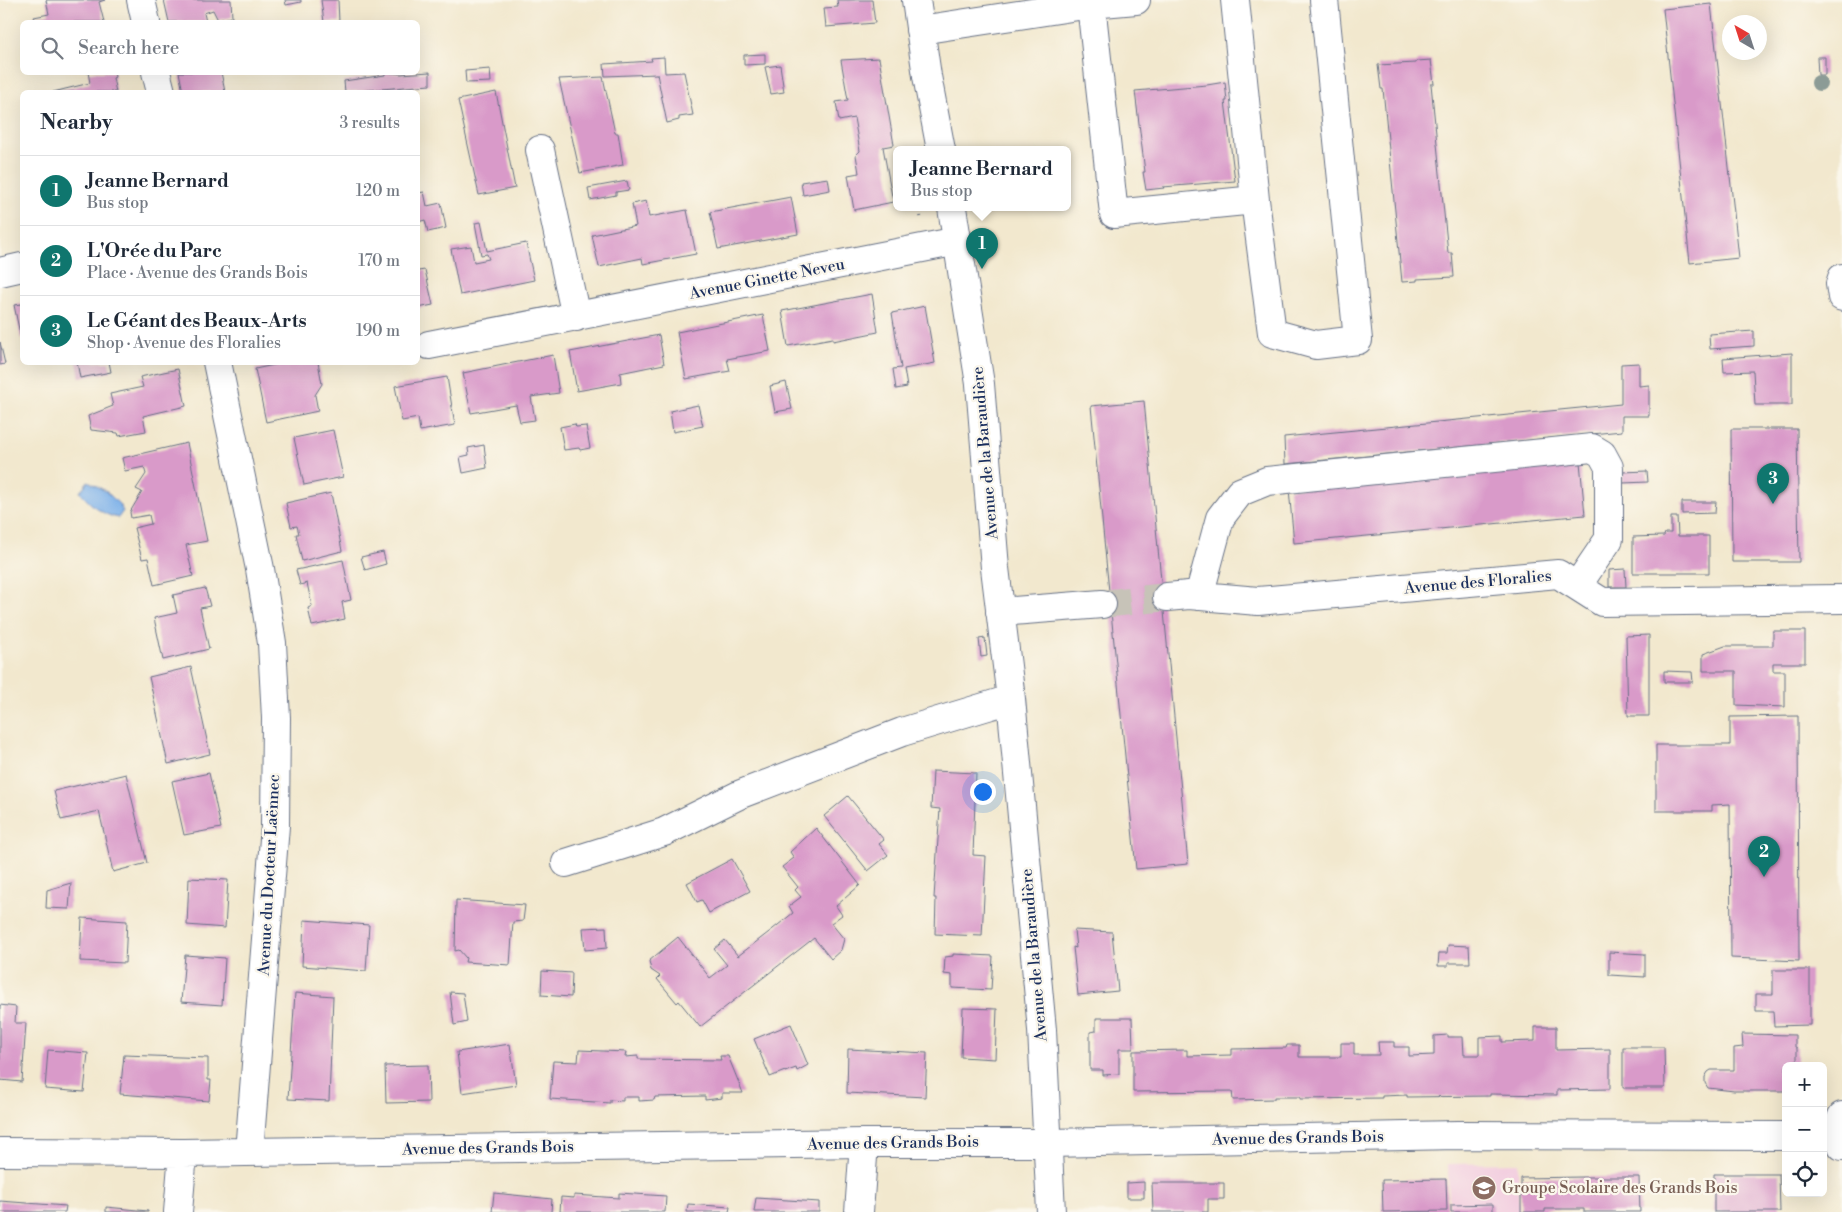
<!DOCTYPE html>
<meta charset="utf-8">
<style>
body{margin:0;font-family:"Libre Bodoni",serif;background:#f2f2f3;color:#1f2937}
.controls{position:absolute;right:15px;bottom:15px;display:grid;overflow:hidden;border-radius:8px;box-shadow:0 5px 20px #0002}
.controls button{width:45px;height:45px;display:grid;place-items:center;padding:0;border:0;border-bottom:1px solid #e0e1e3;background:#fff;color:#1f2937;font:25px sans-serif}
.compass{position:absolute;left:1722px;top:15px;width:45px;height:45px;border-radius:50%;background:#fff;box-shadow:0 5px 20px #0002;rotate:321deg}
.you{position:absolute;left:982px;top:791px;width:18px;height:18px;margin:-12px;border:4px solid #fff;border-radius:50%;background:#1a73e8;box-shadow:0 0 0 8px #1a73e833}
.badge{display:grid;place-items:center;width:32px;height:32px;border-radius:50%;background:#0f766e;color:#fff;font-size:16px;font-weight:700}
.pin{position:absolute;translate:-50% -41px;filter:drop-shadow(0 1px 2px #0008)}
.pin::after{content:'';position:absolute;top:26px;width:18px;height:15px;background:inherit;clip-path:polygon(0 0,100% 0,50% 100%)}
.popup{position:absolute;left:893px;top:146px;width:178px;height:65px;box-sizing:border-box;display:grid;place-content:center;border-radius:8px;background:#fff;filter:drop-shadow(0 1px 4px #0005);font-size:16px;white-space:nowrap;color:#747a83}
.popup b{font-size:19px;color:#1f2937}
.popup::after{content:'';position:absolute;left:50%;top:100%;margin-left:-10px;border:10px solid transparent;border-top-color:#fff}
.list{margin:0;padding:0;list-style:none}
h2{display:flex;justify-content:space-between;align-items:center;height:65px;margin:0;padding:0 20px;font-size:21px}
h2 small{font-size:16px;font-weight:400;color:#747a83}
.list li{display:grid;grid-template-columns:32px 1fr auto;gap:15px;align-items:center;box-sizing:border-box;height:70px;padding:0 20px;border-top:1px solid #e0e1e3}
.list b{display:block;font-size:19px;white-space:nowrap}
.list p{margin:0;font-size:16px;white-space:nowrap;color:#747a83}
.list em{font-size:16px;font-style:normal;color:#747a83}
.icon{flex:none;width:28px;height:28px;fill:none;stroke:currentColor;stroke-width:2;stroke-linecap:round;stroke-linejoin:round}
.map{position:relative;flex:none;width:1842px;height:1212px;overflow:hidden}
.search{position:absolute;background:#fff;box-shadow:0 5px 20px #0002;left:20px;top:20px;width:400px;height:55px;display:flex;align-items:center;gap:12px;box-sizing:border-box;padding:0 18px;border-radius:8px;color:#747a83;font-size:19px}
.panel{position:absolute;background:#fff;box-shadow:0 5px 20px #0002;left:20px;top:90px;width:400px;height:275px;border-radius:8px}
.map>svg:first-child{display:block}
.built{fill:#f3cfe0}
.water{fill:#7cb0e9;stroke:#4c70a4}
.building{fill:#d99ac9}
.lines{fill:none;stroke-linecap:round;stroke-linejoin:round}
.minor-tunnel{stroke:#c7c3b8;stroke-width:28;stroke-dasharray:28 14;stroke-linecap:butt}
.minor-casing{stroke:#667085;stroke-width:30}
.major-casing{stroke:#667085;stroke-width:30}
.path{stroke:#667085;stroke-width:3;stroke-dasharray:1 4;stroke-linecap:butt}
.minor{stroke:#fff;stroke-width:28}
.major{stroke:#fff;stroke-width:28}
.tree{fill:#8c9b96}
.labels{text-anchor:middle;dominant-baseline:central;stroke-width:4.5;stroke-linejoin:round;paint-order:stroke}
.street-label{font-size:16px;fill:#1b2f5e;stroke:#fbf7ec}
.education-label{font-size:16px;fill:#785e54;stroke:#fbf7ec;text-anchor:start}
</style>
<div class="map">
<svg width="1842" height="1212" viewBox="0 0 1842 1212">
<rect width="100%" height="100%" fill="#fbf7ec"/>
<filter id="ink" filterUnits="userSpaceOnUse"><feTurbulence type="fractalNoise" baseFrequency=".02" numOctaves="2"/><feDisplacementMap in="SourceGraphic" scale="10" xChannelSelector="R" yChannelSelector="G"/><feConvolveMatrix kernelMatrix="1 2 1 2 8 2 1 2 1" color-interpolation-filters="sRGB"/></filter>
<filter id="wash" filterUnits="userSpaceOnUse"><feTurbulence type="fractalNoise" baseFrequency=".0096" numOctaves="4" result="noise"/><feDisplacementMap in="SourceGraphic" scale="20" xChannelSelector="R" yChannelSelector="G"/><feGaussianBlur stdDeviation="1.12" result="paint"/><feColorMatrix in="noise" values="0 0 0 0 0 0 0 0 0 0 0 0 0 0 0 0 0 1.4 0 .05"/><feComposite in="paint" operator="in"/></filter>
<g filter="url(#wash)">
<rect width="100%" height="100%" fill="#f2e8ce"/>
<path class="built" d="M 1518,1163 L 1519,1212 L 1449,1212 L 1448,1164 Z"/>
<path class="water" d="M 88,481 L 107,492 L 122,507 L 121,508 L 123,511 L 118,518 C 103,515 90,505 80,492 Z"/>
<g id="blocks">
<path class="building" d="M 46,0 L 105,0 L 99,2 L 104,22 L 36,22 L 34,17 L 49,14 Z
M 164,0 L 231,0 L 232,17 L 218,20 L 213,10 L 204,13 L 206,22 L 169,22 Z
M 285,0 L 301,0 L 301,2 L 286,5 Z
M 321,0 L 338,0 L 339,22 L 324,22 Z
M 837,0 L 872,0 L 875,23 L 826,27 L 824,8 L 838,7 Z
M 1711,4 L 1739,258 L 1690,263 L 1663,9 Z
M 765,54 L 765,64 L 744,65 L 744,55 Z
M 664,57 L 665,73 L 684,72 L 693,115 L 679,117 L 679,120 L 667,123 L 657,74 L 605,76 L 604,64 L 652,61 L 651,58 Z
M 1817,57 L 1825,57 L 1825,75 L 1818,75 Z
M 879,58 L 894,145 L 883,147 L 893,202 L 854,210 L 848,175 L 859,173 L 856,155 L 860,151 L 854,118 L 839,121 L 836,102 L 848,100 L 841,60 Z
M 1431,60 L 1434,84 L 1431,84 L 1448,253 L 1452,253 L 1454,277 L 1417,279 L 1417,281 L 1402,282 L 1383,89 L 1381,89 L 1378,65 L 1416,63 L 1417,61 Z
M 780,65 L 784,92 L 771,94 L 765,67 Z
M 490,69 L 491,82 L 466,83 L 465,71 Z
M 88,72 L 114,72 L 115,77 L 113,78 L 116,92 L 53,92 L 90,83 Z
M 179,72 L 221,72 L 225,92 L 183,92 Z
M 385,72 L 401,74 L 430,72 L 430,85 L 345,92 L 344,81 L 385,75 Z
M 603,77 L 615,133 L 618,133 L 623,165 L 580,173 L 559,79 Z
M 1225,82 L 1227,101 L 1225,101 L 1235,181 L 1163,187 L 1164,188 L 1146,190 L 1143,172 L 1145,172 L 1135,91 L 1207,85 Z
M 496,92 L 515,188 L 479,195 L 458,100 Z
M 828,178 L 830,190 L 803,195 L 801,182 Z
M 627,181 L 629,190 L 616,192 L 616,195 L 590,200 L 588,188 Z
M 424,192 L 427,206 L 441,203 L 446,228 L 428,232 L 425,220 L 418,222 L 418,193 Z
M 791,197 L 798,234 L 718,249 L 710,212 Z
M 646,201 L 649,217 L 687,210 L 696,254 L 643,264 L 642,258 L 599,267 L 592,235 L 636,226 L 632,204 Z
M 481,222 L 487,251 L 526,243 L 534,280 L 460,295 L 451,249 L 471,246 L 474,262 L 489,259 L 487,254 L 481,255 L 475,223 Z
M 425,270 L 433,305 L 418,308 L 418,271 Z
M 872,294 L 878,332 L 833,341 L 833,338 L 788,346 L 782,311 Z
M 22,304 L 22,338 L 21,339 L 14,305 Z
M 925,306 L 935,363 L 904,369 L 907,387 L 896,389 L 893,369 L 901,368 L 892,313 Z
M 763,315 L 770,351 L 727,359 L 730,371 L 686,379 L 677,332 Z
M 1754,331 L 1754,346 L 1710,349 L 1709,334 Z
M 659,335 L 664,364 L 620,373 L 621,383 L 577,391 L 570,352 Z
M 0,342 L 5,364 L 0,365 Z
M 1792,353 L 1792,405 L 1755,405 L 1753,371 L 1724,372 L 1723,358 Z
M 553,355 L 559,393 L 531,397 L 535,420 L 520,422 L 516,405 L 471,413 L 463,373 Z
M 77,362 L 109,362 L 111,372 L 80,378 Z
M 288,362 L 318,362 L 322,384 L 315,395 L 318,411 L 266,422 L 255,369 Z
M 1639,363 L 1639,386 L 1649,385 L 1649,416 L 1622,416 L 1622,431 L 1285,464 L 1284,437 L 1621,404 L 1621,364 Z
M 178,369 L 186,406 L 143,416 L 146,431 L 119,436 L 118,433 L 91,430 L 88,416 L 113,406 L 110,394 L 143,387 L 140,377 Z
M 447,377 L 455,425 L 420,431 L 418,418 L 402,421 L 395,386 Z
M 786,382 L 792,409 L 775,412 L 770,386 Z
M 1144,401 L 1188,864 L 1136,869 L 1091,406 Z
M 698,405 L 703,426 L 673,432 L 670,411 Z
M 575,424 L 576,427 L 586,426 L 590,448 L 580,450 L 579,448 L 564,450 L 560,427 Z
M 1731,429 L 1797,429 L 1799,562 L 1732,562 Z
M 333,430 L 343,477 L 304,485 L 294,438 Z
M 187,443 L 207,541 L 186,545 L 193,576 L 154,585 L 148,558 L 142,559 L 134,528 L 151,524 L 149,515 L 131,518 L 130,512 L 142,492 L 136,489 L 146,474 L 144,467 L 125,471 L 122,458 Z
M 484,445 L 487,468 L 463,473 L 460,457 L 469,455 L 468,448 Z
M 1580,462 L 1585,515 L 1294,543 L 1289,489 Z
M 1647,471 L 1648,482 L 1623,483 L 1623,472 Z
M 331,493 L 342,551 L 302,561 L 296,534 L 299,534 L 297,526 L 291,527 L 286,503 Z
M 1682,502 L 1716,502 L 1715,513 L 1682,514 Z
M 1671,517 L 1677,517 L 1678,536 L 1709,536 L 1709,573 L 1633,573 L 1633,537 L 1664,536 L 1665,533 L 1671,533 Z
M 383,552 L 386,564 L 365,570 L 361,557 Z
M 343,560 L 351,600 L 342,602 L 345,619 L 312,626 L 308,608 L 312,606 L 307,583 L 300,585 L 296,570 Z
M 1625,569 L 1626,587 L 1609,587 L 1609,570 Z
M 205,588 L 210,606 L 200,608 L 209,649 L 163,660 L 154,618 L 177,613 L 173,595 Z
M 1773,631 L 1805,631 L 1805,663 L 1773,663 L 1773,671 L 1785,671 L 1785,707 L 1736,705 L 1736,671 L 1703,671 L 1703,654 L 1725,646 L 1773,646 Z
M 1649,635 L 1649,716 L 1628,716 L 1626,636 Z
M 985,638 L 987,656 L 981,657 L 979,639 Z
M 191,667 L 210,754 L 168,764 L 149,677 Z
M 1664,671 L 1692,672 L 1693,682 L 1664,682 Z
M 1798,716 L 1799,961 L 1731,958 L 1730,804 L 1712,805 L 1712,811 L 1656,811 L 1656,745 L 1730,745 L 1730,717 Z
M 933,771 L 976,773 L 973,855 L 986,856 L 982,936 L 935,934 L 936,898 L 934,898 L 940,809 L 931,808 Z
M 209,773 L 221,828 L 184,835 L 172,781 Z
M 126,774 L 147,863 L 113,872 L 99,811 L 61,820 L 54,791 Z
M 848,796 L 884,840 L 879,844 L 888,855 L 868,871 L 824,816 Z
M 816,828 L 860,885 L 836,906 L 842,915 L 831,923 L 844,939 L 841,950 L 831,959 L 814,938 L 700,1027 L 679,1001 L 677,1003 L 657,979 L 660,976 L 651,970 L 649,961 L 678,937 L 710,978 L 727,965 L 714,949 L 725,940 L 738,956 L 773,929 L 793,913 L 789,906 L 801,897 L 795,890 L 798,887 L 782,867 L 794,858 L 790,852 Z
M 732,859 L 750,891 L 709,913 L 702,900 L 697,902 L 687,883 Z
M 189,878 L 228,880 L 225,928 L 187,925 Z
M 71,883 L 69,909 L 46,908 L 47,890 Z
M 456,900 L 525,905 L 523,921 L 513,922 L 510,965 L 465,962 L 466,958 L 459,950 L 455,951 Z
M 82,918 L 127,921 L 125,963 L 80,961 Z
M 304,920 L 369,925 L 366,971 L 302,966 Z
M 606,927 L 607,948 L 585,950 L 583,928 Z
M 1074,930 L 1112,932 L 1118,991 L 1078,995 L 1073,947 L 1076,948 Z
M 1448,945 L 1469,946 L 1470,963 L 1448,963 L 1448,966 L 1438,966 L 1439,953 L 1447,953 Z
M 1609,952 L 1645,954 L 1645,977 L 1609,975 Z
M 953,954 L 993,956 L 991,990 L 952,988 L 952,975 L 944,974 L 945,957 L 953,956 Z
M 185,955 L 225,958 L 222,1005 L 181,1002 Z
M 1773,970 L 1810,970 L 1810,1025 L 1774,1026 L 1773,1011 L 1756,1011 L 1756,994 L 1773,994 Z
M 542,971 L 572,973 L 571,997 L 541,995 Z
M 450,992 L 463,993 L 467,1022 L 454,1025 Z
M 295,993 L 333,996 L 329,1101 L 288,1099 Z
M 0,1005 L 16,1007 L 15,1023 L 26,1023 L 22,1082 L 0,1080 Z
M 963,1008 L 997,1009 L 995,1059 L 961,1057 Z
M 1096,1018 L 1132,1018 L 1133,1049 L 1119,1049 L 1119,1074 L 1103,1075 L 1103,1070 L 1090,1070 L 1090,1032 L 1096,1031 Z
M 791,1024 L 808,1065 L 797,1071 L 796,1068 L 785,1072 L 785,1071 L 770,1077 L 754,1039 Z
M 1535,1027 L 1556,1027 L 1556,1050 L 1610,1049 L 1610,1089 L 1557,1090 L 1557,1095 L 1490,1094 L 1490,1096 L 1407,1097 L 1407,1095 L 1382,1096 L 1382,1098 L 1300,1099 L 1300,1097 L 1274,1097 L 1274,1099 L 1233,1100 L 1232,1091 L 1133,1092 L 1133,1051 L 1187,1050 L 1187,1056 L 1232,1055 L 1232,1049 L 1286,1048 L 1287,1045 L 1299,1045 L 1299,1057 L 1341,1057 L 1341,1043 L 1354,1043 L 1354,1055 L 1379,1055 L 1378,1042 L 1394,1042 L 1394,1047 L 1409,1047 L 1409,1056 L 1434,1055 L 1434,1036 L 1448,1035 L 1448,1037 L 1463,1037 L 1464,1055 L 1479,1055 L 1479,1037 L 1502,1036 L 1502,1042 L 1535,1041 Z
M 1742,1034 L 1795,1035 L 1795,1047 L 1797,1048 L 1797,1066 L 1786,1066 L 1786,1091 L 1734,1091 L 1708,1088 L 1705,1083 L 1705,1077 L 1708,1072 L 1711,1070 L 1734,1070 L 1734,1048 L 1743,1047 Z
M 510,1044 L 516,1085 L 462,1093 L 457,1052 Z
M 1623,1047 L 1664,1047 L 1665,1088 L 1623,1088 Z
M 848,1049 L 927,1053 L 925,1097 L 847,1093 Z
M 48,1050 L 88,1053 L 84,1092 L 45,1089 Z
M 579,1050 L 626,1052 L 625,1057 L 638,1056 L 638,1059 L 721,1060 L 720,1056 L 728,1056 L 743,1093 L 722,1093 L 722,1098 L 705,1100 L 705,1096 L 655,1097 L 654,1100 L 639,1101 L 639,1097 L 623,1097 L 623,1101 L 610,1100 L 610,1103 L 550,1099 L 553,1061 L 578,1062 Z
M 124,1055 L 208,1058 L 208,1080 L 211,1080 L 209,1101 L 120,1094 Z
M 428,1065 L 429,1102 L 386,1103 L 385,1066 Z
M 1714,1174 L 1779,1174 L 1780,1212 L 1714,1212 Z
M 1583,1177 L 1639,1177 L 1640,1212 L 1584,1212 L 1584,1209 L 1545,1209 L 1545,1212 L 1521,1212 L 1521,1178 Z
M 1446,1179 L 1447,1211 L 1383,1212 L 1382,1180 Z
M 1144,1182 L 1144,1198 L 1127,1198 L 1127,1183 Z
M 1152,1183 L 1224,1183 L 1224,1199 L 1208,1199 L 1208,1212 L 1153,1212 Z
M 494,1193 L 552,1199 L 551,1212 L 492,1212 Z
M 619,1193 L 666,1196 L 665,1212 L 560,1212 L 561,1197 L 574,1198 L 574,1195 L 619,1198 Z
M 756,1198 L 819,1202 L 819,1212 L 754,1212 Z
M 0,1201 L 66,1206 L 65,1212 L 0,1212 Z
M 688,1204 L 730,1207 L 729,1212 L 687,1212 Z
M 1493,1204 L 1493,1212 L 1451,1212 L 1451,1205 Z
M 106,1207 L 148,1211 L 148,1212 L 106,1212 Z"/>
</g>
</g>
<g filter="url(#ink)">
<use href="#blocks" fill-opacity="0" stroke="#667085" stroke-width="1"/>
<g class="lines">
<path class="minor-tunnel" d="M 1102,604 L 1167,597"/>
<defs>
<path id="minor" d="M 141,0 L 146,22
M 916,0 L 927,76 L 941,150
M 1235,0 L 1255,200 L 1272,333 L 1316,345 L 1358,340 L 1324,0
M 1091,4 L 1114,214 L 1255,200
M 920,30 L 1091,4 L 1136,0
M 156,72 L 161,92
M 540,150 L 576,317
M 952,208 L 980,384 L 995,568 L 1011,699 L 1042,1030 L 1051,1212
M 0,272 L 22,267
M 429,345 L 958,241
M 217,362 L 260,569 L 272,643 L 276,718 L 275,826 L 249,1152
M 1199,596 L 1220,518 L 1240,492 L 1267,481 L 1592,448 L 1602,454 L 1609,467 L 1609,539 L 1577,586
M 1167,597 L 1189,595 L 1258,601 L 1558,574 L 1602,602 L 1842,599
M 1000,612 L 1102,604
M 566,863 L 664,832 L 741,794 L 902,732 L 1011,699
M 0,1152 L 183,1153 L 864,1143 L 1047,1143 L 1458,1135 L 1786,1136
M 178,1212 L 183,1153
M 859,1212 L 864,1143"/>
<path id="major" d="M 1842,278 L 1840,284 L 1842,297
M 1842,1116 C 1837,1126 1838,1135 1842,1146"/>
</defs>
<use href="#minor" class="minor-casing"/>
<use href="#major" class="major-casing"/>
<path class="path" d="M 920,211 L 921,220"/>
<use href="#minor" class="minor"/>
<use href="#major" class="major"/>
</g>
<circle class="tree" cx="1819" cy="83" r="8"/>
</g>
<defs>
<symbol id="school-disc" viewBox="-11 -11 22 22"><circle r="9.5" fill="#8d6e63" stroke="#fbf7ec"/><path d="M0-5L7-2L0 1L-7-2ZM-4 1L0 2.5L4 1V4Q0 6-4 4Z" fill="#fff"/></symbol>
</defs>
<g fill-rule="evenodd">
<use href="#school-disc" x="1470" y="1174" width="28" height="28"/>
</g>
<g class="labels">
<g class="street-label">
<text transform="translate(767 279) rotate(-11)">Avenue Ginette Neveu</text>
<text transform="translate(985 453) rotate(-95)">Avenue de la Baraudière</text>
<text transform="translate(1478 582) rotate(-5)">Avenue des Floralies</text>
<text transform="translate(269 875) rotate(-87)">Avenue du Docteur Laënnec</text>
<text transform="translate(1034 955) rotate(-95)">Avenue de la Baraudière</text>
<text transform="translate(1298 1138) rotate(-1)">Avenue des Grands Bois</text>
<text transform="translate(893 1143) rotate(-1)">Avenue des Grands Bois</text>
<text transform="translate(488 1148) rotate(-1)">Avenue des Grands Bois</text>
</g>
<g class="education-label">
<text x="1502" y="1188">Groupe Scolaire des Grands Bois</text>
</g>
</g>
</svg>
<div class="controls">
<button>+</button>
<button>−</button>
<button><svg class="icon" aria-label="locate" viewBox="0 0 24 24"><circle cx="12" cy="12" r="6"/><path d="M12 2v4M12 18v4M2 12h4M18 12h4"/></svg></button>
</div>
<svg class="compass" viewBox="-18 -18 36 36"><path d="M0-13l5 13h-10z" fill="#e53935"/><path d="M0 13l5-13h-10z" fill="#747a83"/></svg>
<div class="you"></div>
<div class="pin badge" style="left:982px;top:269px">1</div>
<div class="popup"><b>Jeanne Bernard</b>Bus stop</div>
<div class="pin badge" style="left:1764px;top:877px">2</div>
<div class="pin badge" style="left:1773px;top:504px">3</div>
<div class="search"><svg class="icon" aria-label="search" viewBox="0 0 24 24"><circle cx="10" cy="10" r="6"/><path d="M15 15l6 6"/></svg>Search here</div>
<section class="panel">
<h2>Nearby<small>3 results</small></h2>
<ul class="list">
<li><span class="badge">1</span><div><b>Jeanne Bernard</b><p>Bus stop</p></div><em>120 m</em></li>
<li><span class="badge">2</span><div><b>L'Orée du Parc</b><p>Place · Avenue des Grands Bois</p></div><em>170 m</em></li>
<li><span class="badge">3</span><div><b>Le Géant des Beaux-Arts</b><p>Shop · Avenue des Floralies</p></div><em>190 m</em></li>
</ul>
</section>
</div>
